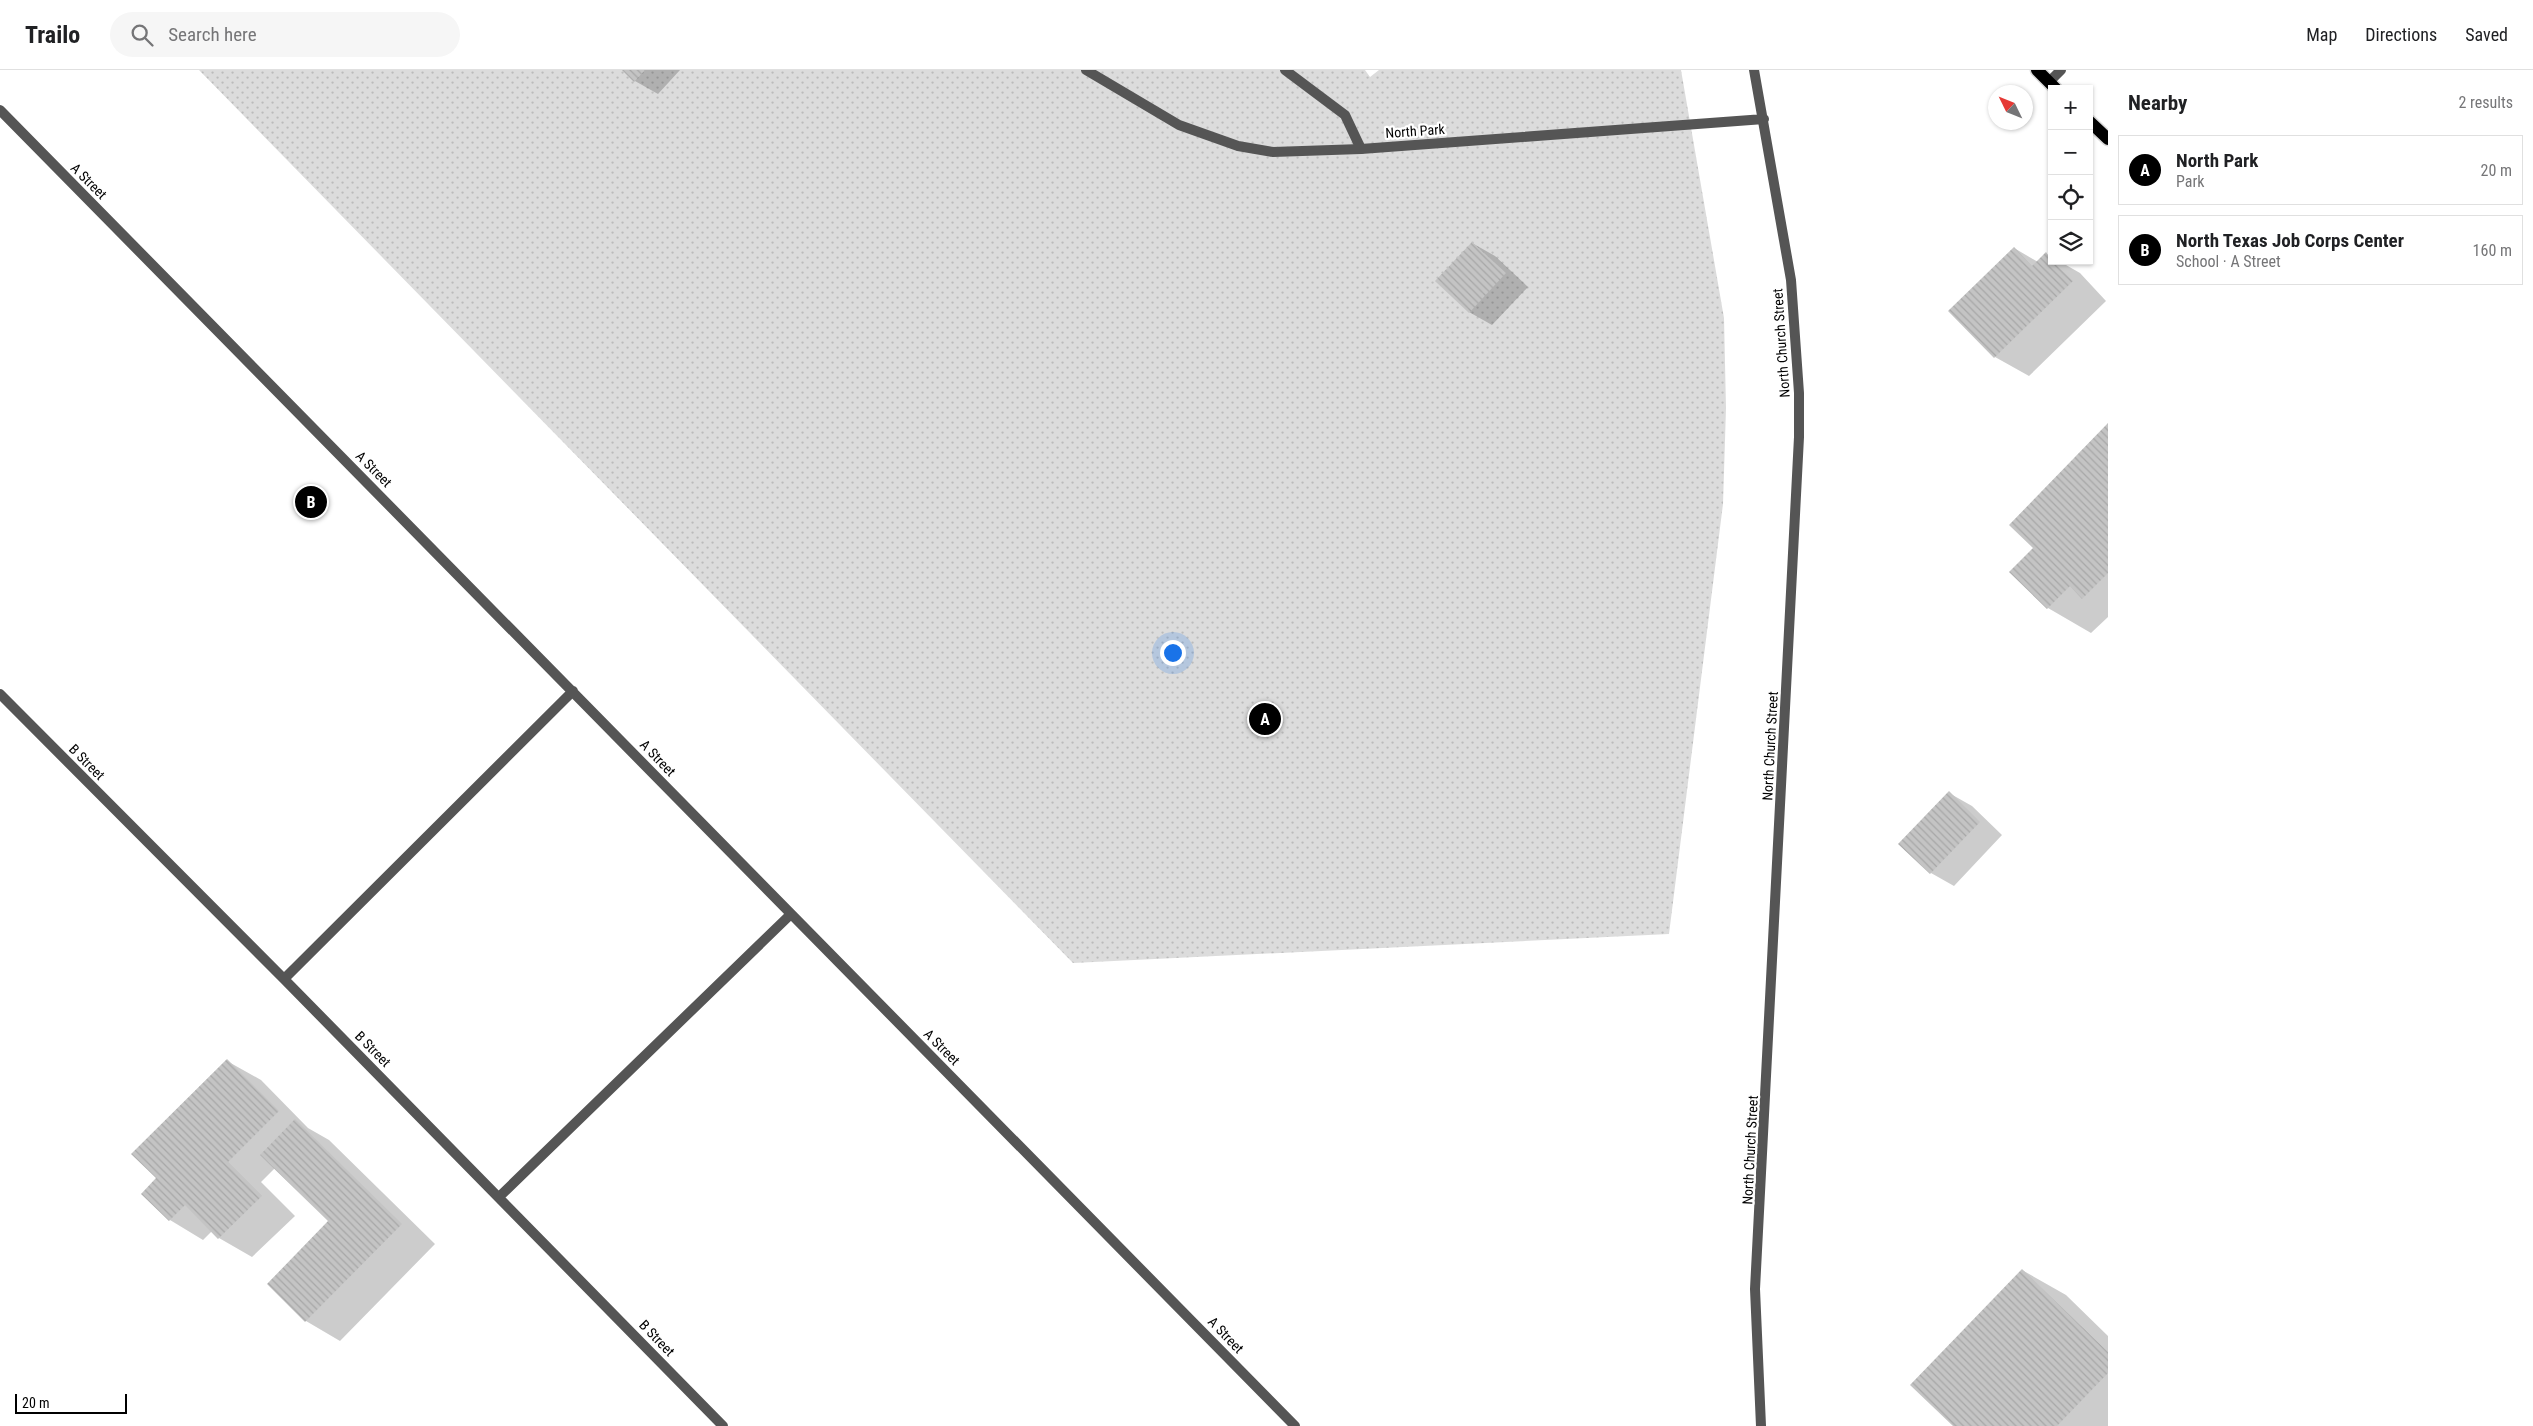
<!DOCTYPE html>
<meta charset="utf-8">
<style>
body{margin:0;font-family:"Roboto Condensed",sans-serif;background:#f6f6f6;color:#202124}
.controls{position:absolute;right:15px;top:15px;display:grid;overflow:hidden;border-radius:0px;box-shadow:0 1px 4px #0004}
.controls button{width:45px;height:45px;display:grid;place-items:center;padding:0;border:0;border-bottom:1px solid #e0e0e0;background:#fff;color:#202124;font:25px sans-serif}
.compass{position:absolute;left:1988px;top:15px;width:45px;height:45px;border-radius:50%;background:#fff;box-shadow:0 1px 4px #0004;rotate:313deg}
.scale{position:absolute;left:15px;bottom:12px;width:112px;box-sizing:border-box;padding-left:5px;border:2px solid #000;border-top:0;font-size:14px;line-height:18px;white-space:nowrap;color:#000;-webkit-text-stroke:4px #fff;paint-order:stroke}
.you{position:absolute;left:1172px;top:582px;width:18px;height:18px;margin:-12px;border:4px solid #fff;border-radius:50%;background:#1a73e8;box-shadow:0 0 0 8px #1a73e833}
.badge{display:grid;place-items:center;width:32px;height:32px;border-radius:50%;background:#000;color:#fff;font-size:16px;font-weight:700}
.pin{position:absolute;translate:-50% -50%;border:2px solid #fff;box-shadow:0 1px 5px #0006}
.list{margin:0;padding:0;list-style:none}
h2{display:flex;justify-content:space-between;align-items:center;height:65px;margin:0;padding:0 20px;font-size:21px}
h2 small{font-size:16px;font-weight:400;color:#757577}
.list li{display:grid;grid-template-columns:32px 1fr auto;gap:15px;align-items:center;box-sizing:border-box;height:70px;margin:0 10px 10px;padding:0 10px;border:1px solid #e0e0e0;border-radius:0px}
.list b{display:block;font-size:19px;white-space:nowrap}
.list p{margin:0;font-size:16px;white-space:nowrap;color:#757577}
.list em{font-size:16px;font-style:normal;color:#757577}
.icon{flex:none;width:28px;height:28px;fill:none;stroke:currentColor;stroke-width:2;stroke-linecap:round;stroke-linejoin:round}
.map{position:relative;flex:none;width:2108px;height:1356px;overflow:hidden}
header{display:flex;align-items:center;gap:30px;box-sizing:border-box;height:70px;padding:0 25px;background:#fff;border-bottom:1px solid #e0e0e0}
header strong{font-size:24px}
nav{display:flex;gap:28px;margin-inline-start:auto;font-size:18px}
.search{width:350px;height:45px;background:#f6f6f6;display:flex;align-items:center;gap:12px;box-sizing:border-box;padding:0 18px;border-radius:28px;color:#757577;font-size:19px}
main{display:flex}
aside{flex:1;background:#fff}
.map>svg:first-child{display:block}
.park{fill:url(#park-dots)}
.shadow{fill:#0003}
.building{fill:url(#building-back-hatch)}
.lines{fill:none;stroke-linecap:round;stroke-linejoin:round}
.primary-casing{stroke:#dbdbdb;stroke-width:15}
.lane{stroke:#555;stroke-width:10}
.street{stroke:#555;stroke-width:10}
.primary{stroke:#000;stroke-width:12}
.labels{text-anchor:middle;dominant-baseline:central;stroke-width:4.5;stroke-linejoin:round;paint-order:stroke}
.street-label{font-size:14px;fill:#000;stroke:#fff}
</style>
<header>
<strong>Trailo</strong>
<div class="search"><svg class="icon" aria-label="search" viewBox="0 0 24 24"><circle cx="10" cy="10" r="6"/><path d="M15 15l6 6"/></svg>Search here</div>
<nav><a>Map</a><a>Directions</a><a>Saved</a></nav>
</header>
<main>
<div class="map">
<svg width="2108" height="1356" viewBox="0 0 2108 1356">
<defs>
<pattern id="park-dots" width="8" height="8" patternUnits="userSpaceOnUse" patternTransform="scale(1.25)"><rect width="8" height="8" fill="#dcdcdc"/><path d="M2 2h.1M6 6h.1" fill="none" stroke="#bbb" stroke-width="1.8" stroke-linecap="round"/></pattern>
<pattern id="building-back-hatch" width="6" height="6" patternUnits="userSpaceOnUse" patternTransform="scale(1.25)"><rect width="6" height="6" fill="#c4c4c4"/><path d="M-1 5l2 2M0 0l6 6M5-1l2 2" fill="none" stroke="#a7a7a7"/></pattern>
</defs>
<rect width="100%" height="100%" fill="#fff"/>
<path class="park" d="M 199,0 L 1365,0 L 1370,7 L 1379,0 L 1681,0 L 1724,248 L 1726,338 L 1723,434 L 1669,864 L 1073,893 Z"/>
<path class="shadow" d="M 623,0 L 680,0 L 658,24 L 635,11 Z
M 1472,173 L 1495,186 L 1528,217 L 1492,255 L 1469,242 Z
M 2014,178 L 2038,192 L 2046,184 L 2052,187 L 2052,191 L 2059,191 L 2080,203 L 2106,231 L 2029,306 L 1995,287 Z
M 2108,355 L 2108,547 L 2091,563 L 2048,538 L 2034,478 Z
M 1949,723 L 1972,736 L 2002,765 L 1954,816 L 1931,803 L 1900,774 Z
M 227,991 L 261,1010 L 308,1058 L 329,1070 L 435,1174 L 340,1271 L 306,1251 L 269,1214 L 330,1151 L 275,1098 L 261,1112 L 295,1146 L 252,1187 L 219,1168 L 212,1161 L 203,1170 L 170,1150 L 158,1108 Z
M 2022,1200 L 2066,1225 L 2108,1266 L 2108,1356 L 1954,1356 Z"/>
<path class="building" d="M 622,0 L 645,0 L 634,12 Z
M 1472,172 L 1506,203 L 1469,243 L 1435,211 Z
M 2014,177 L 2032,196 L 2046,182 L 2052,191 L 2073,211 L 1994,288 L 1948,241 Z
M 2108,353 L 2108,503 L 2082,529 L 2070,516 L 2047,539 L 2009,502 L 2033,478 L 2009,455 Z
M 1949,721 L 1980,752 L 1930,804 L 1898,774 Z
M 227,989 L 279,1041 L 228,1092 L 262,1126 L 218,1169 L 185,1135 L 169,1151 L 141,1124 L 156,1108 L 131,1084 Z
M 295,1049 L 402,1154 L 305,1252 L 267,1214 L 328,1151 L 260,1085 Z
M 2022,1199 L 2108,1282 L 2108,1303 L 2057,1356 L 1953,1356 L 1910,1315 Z"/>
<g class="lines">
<defs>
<path id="primary" d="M 2037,0 L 2056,19
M 2089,51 L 2108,69"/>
</defs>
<use href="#primary" class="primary-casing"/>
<path class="lane" d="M 1285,0 L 1345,45 L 1361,79
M 2049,12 L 2061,0"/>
<path class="street" d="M 1086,0 L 1179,55 L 1238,76 L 1273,82 L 1361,79 L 1764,49
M 1754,0 L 1791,210 L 1799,323 L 1799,367 L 1755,1219 L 1761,1356
M 0,40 L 1295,1356
M 0,624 L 284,909 L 723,1356
M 284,909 L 573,621
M 499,1127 L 791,844"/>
<use href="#primary" class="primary"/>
</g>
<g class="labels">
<g class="street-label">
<text transform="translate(1415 61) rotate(-4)">North Park</text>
<text transform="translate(89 111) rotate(45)">A Street</text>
<text transform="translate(1781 273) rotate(-94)">North Church Street</text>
<text transform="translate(374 399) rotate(45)">A Street</text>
<text transform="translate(1770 676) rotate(-87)">North Church Street</text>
<text transform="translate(658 688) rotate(46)">A Street</text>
<text transform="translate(87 692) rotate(45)">B Street</text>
<text transform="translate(942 977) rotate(45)">A Street</text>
<text transform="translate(373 979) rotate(45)">B Street</text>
<text transform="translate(1750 1080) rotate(-87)">North Church Street</text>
<text transform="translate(1226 1265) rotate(46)">A Street</text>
<text transform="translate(657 1268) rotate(46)">B Street</text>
</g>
</g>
</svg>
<div class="controls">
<button>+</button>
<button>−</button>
<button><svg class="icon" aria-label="locate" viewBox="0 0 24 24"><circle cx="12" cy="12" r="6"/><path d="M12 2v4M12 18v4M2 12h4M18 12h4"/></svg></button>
<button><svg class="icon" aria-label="layers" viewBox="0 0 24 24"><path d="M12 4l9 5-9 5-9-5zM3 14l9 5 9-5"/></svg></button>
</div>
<svg class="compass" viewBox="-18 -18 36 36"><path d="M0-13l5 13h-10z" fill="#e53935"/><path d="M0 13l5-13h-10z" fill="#757577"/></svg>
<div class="scale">20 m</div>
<div class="you"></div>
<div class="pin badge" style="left:1265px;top:649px">A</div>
<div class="pin badge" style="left:311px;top:432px">B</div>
</div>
<aside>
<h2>Nearby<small>2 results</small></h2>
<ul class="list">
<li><span class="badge">A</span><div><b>North Park</b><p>Park</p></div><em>20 m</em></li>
<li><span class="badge">B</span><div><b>North Texas Job Corps Center</b><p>School · A Street</p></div><em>160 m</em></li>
</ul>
</aside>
</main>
